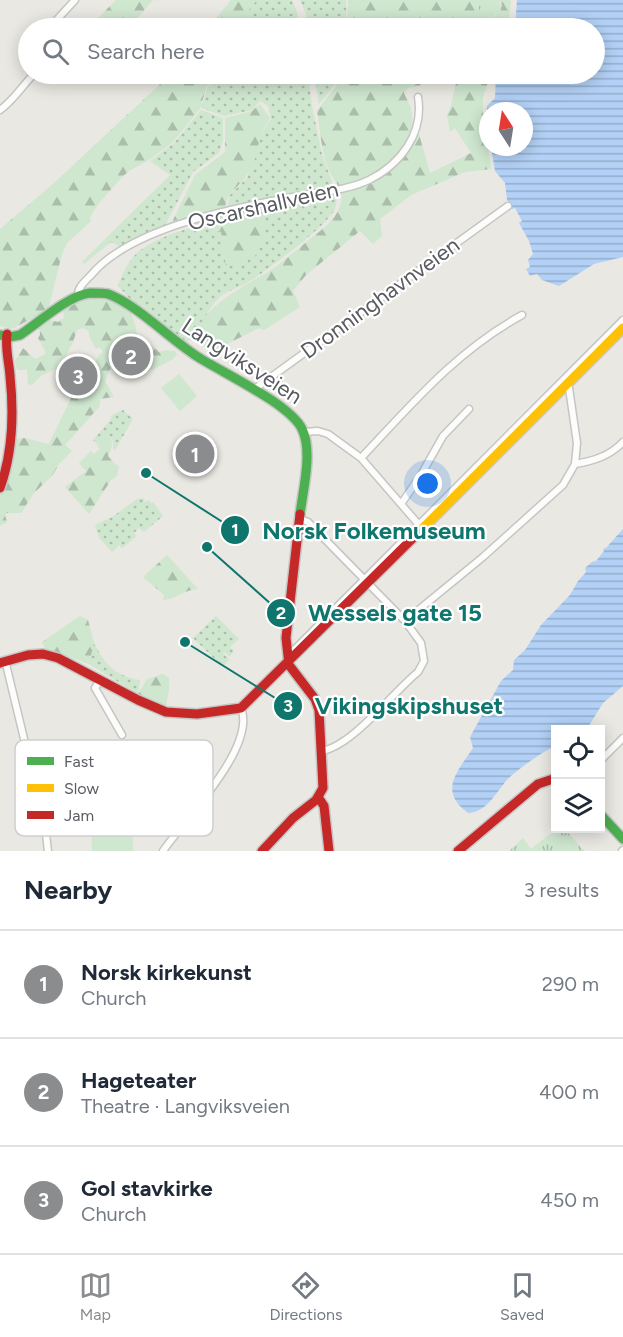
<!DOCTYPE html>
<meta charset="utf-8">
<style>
body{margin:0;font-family:Figtree,sans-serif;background:#f2f2f3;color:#1f2937}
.controls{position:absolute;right:18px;bottom:18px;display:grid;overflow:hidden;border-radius:0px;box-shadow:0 3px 15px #0003}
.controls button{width:54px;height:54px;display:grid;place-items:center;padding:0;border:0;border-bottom:2px solid #e0e1e3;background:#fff;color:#1f2937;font:30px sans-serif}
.compass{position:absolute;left:479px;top:102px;width:54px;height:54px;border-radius:50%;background:#fff;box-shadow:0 3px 15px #0003;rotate:348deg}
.you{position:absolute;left:428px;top:484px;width:21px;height:21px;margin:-15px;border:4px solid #fff;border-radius:50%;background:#1a73e8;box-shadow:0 0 0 9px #1a73e833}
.badge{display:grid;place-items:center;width:39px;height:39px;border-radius:50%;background:#8b8c8e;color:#fff;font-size:20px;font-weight:700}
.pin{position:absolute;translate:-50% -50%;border:3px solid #fff;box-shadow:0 2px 6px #0006}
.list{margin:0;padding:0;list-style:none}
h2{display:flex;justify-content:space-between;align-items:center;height:78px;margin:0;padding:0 24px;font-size:26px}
h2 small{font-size:20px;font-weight:400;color:#747a83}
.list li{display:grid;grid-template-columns:39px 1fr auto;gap:18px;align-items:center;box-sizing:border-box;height:108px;padding:0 24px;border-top:2px solid #e0e1e3}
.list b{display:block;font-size:22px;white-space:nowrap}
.list p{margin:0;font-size:20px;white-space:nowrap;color:#747a83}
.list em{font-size:20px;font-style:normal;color:#747a83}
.icon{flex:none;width:33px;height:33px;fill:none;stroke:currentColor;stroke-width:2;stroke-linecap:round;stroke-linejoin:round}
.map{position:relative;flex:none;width:623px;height:851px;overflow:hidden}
.search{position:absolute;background:#fff;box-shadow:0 3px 15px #0003;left:18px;right:18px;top:18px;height:66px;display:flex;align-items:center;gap:15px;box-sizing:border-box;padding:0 21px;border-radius:33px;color:#747a83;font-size:22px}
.sheet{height:402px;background:#fff}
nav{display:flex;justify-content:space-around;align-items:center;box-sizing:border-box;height:84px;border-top:2px solid #e0e1e3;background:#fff;font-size:16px;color:#747a83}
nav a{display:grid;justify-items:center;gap:3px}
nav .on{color:#8b8c8e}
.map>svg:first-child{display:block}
.grass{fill:url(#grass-dots)}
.forest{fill:url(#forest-firs)}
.park{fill:url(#park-tufts)}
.garden{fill:#cfe6cf}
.water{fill:url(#water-rules)}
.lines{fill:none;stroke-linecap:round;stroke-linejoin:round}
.street-casing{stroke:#c5c6c4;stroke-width:9}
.fast-casing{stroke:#c6c7c6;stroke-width:12}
.slow-casing{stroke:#c6c7c6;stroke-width:12}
.jam-casing{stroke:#c6c7c6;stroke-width:12}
.street{stroke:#fcfcfb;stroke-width:6}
.fast{stroke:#4caf50;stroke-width:9}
.slow{stroke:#ffc107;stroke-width:9}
.jam{stroke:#c62828;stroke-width:9}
.labels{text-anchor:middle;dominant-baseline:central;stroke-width:4.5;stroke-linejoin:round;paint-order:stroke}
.street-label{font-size:22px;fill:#585b61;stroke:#fff}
.key{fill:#fff;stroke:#cdced0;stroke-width:1.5}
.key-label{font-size:16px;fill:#585b61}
.leader{fill:none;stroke:#0f766e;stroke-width:2}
.callout-dot{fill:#0f766e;stroke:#fff;stroke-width:2}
.mark-label{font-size:18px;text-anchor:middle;font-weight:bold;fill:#fff}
.callout-label{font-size:24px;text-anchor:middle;font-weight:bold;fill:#0f766e;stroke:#fff;stroke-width:4.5;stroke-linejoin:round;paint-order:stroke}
</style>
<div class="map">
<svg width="623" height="851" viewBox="0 0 623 851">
<defs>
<pattern id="grass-dots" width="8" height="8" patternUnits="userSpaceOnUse" patternTransform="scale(1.5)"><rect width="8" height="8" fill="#cfe6cf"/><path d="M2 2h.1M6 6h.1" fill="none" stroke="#abbdab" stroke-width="1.8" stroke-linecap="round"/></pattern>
<pattern id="forest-firs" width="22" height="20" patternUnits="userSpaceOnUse" patternTransform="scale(1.5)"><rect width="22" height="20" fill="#cfe6cf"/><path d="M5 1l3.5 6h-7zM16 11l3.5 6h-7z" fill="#abbdab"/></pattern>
<pattern id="park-tufts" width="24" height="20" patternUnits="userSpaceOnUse" patternTransform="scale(1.5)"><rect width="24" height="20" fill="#cfe6cf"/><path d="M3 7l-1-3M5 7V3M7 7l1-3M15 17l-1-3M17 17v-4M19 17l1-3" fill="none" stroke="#abbdab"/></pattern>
<pattern id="water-rules" width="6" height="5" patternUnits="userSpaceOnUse" patternTransform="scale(1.5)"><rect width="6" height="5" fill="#b3d1f6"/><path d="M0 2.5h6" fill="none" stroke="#94adcb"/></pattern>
</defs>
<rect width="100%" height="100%" fill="#e9e8e2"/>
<path class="grass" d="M 255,0 L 292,0 L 297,12 L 300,28 L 248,28 L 248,9 Z
M 300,0 L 346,0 L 347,28 L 308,28 L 306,14 Z
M 219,74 L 308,74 L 312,106 L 322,154 L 334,187 L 226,211 L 230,195 L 247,178 L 261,135 L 271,119 L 268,106 L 260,101 L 252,110 L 224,116 L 201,108 L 207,89 Z
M 314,74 L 343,74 L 319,104 Z
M 201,110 L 223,118 L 223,140 L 219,153 L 193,172 L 164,227 L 121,247 L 111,242 L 84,264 L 82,262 L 170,175 L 150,161 L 174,143 Z
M 336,191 C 336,197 337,205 335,209 C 325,228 266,271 247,283 C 238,288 226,291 219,298 C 204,311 203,332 187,342 L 132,301 L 118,286 C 122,274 127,264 136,254 C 147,242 192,223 209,227 C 213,228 217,231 221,232 L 226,265 L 263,224 L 248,208 Z
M 123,410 L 133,419 L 115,450 L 113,449 L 113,441 L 109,435 L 102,437 L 97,444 L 93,440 L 112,418 L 110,416 Z
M 143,498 L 145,502 L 149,500 L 151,503 L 153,502 L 163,516 L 144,532 L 139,528 L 134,533 L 137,536 L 122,548 L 119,545 L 112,552 L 99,538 L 95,525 L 112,517 L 137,499 Z
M 216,616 L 239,639 L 230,647 L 234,651 L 229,657 L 225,652 L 223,653 L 229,660 L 224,665 L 221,665 L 193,638 Z
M 94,642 C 104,664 115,676 140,680 L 138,694 L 89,664 Z"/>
<path class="forest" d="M 116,0 L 153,0 L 129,28 L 88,28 Z
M 231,0 L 257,0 L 249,10 L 251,28 L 208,28 Z
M 348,0 L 479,0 L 479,14 L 472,28 L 347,28 Z
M 500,0 L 511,0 L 508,28 L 486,28 L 502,6 Z
M 171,74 L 219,74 L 206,88 L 200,109 L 173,142 L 149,160 L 129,171 L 122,177 L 99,203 L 90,217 L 91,221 L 67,243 L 62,254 L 48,310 L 12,329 L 0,326 L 0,229 L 54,183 Z
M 345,74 L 433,74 L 419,86 L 408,88 L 404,93 L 411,108 L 413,129 L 419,134 L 430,173 L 471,153 L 455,128 L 450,132 L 447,115 L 451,105 L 458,74 L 491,74 L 483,97 L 483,112 L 491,169 L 465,172 L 411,195 L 380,219 L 382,236 L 373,244 L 360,231 L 306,275 L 293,291 L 300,307 L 264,330 L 259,328 L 217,349 L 212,355 C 207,350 200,343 199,336 C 197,307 253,282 274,268 C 286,259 298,249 310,239 C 320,231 336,220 340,206 C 346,188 332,181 327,165 C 321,148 320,128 317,111 Z
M 260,104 L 270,118 C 267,124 263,130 261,135 C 256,151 257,160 247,175 C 239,188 220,196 227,215 L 248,208 L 263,224 L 266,238 L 255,256 L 236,267 L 226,265 L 221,232 L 206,224 L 173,224 L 172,222 L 195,175 L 225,152 L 225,118 L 252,111 Z
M 86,299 C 101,298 121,301 131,314 C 135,320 136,331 138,338 L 150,344 L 159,352 L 166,350 L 175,351 L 177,355 L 173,359 L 152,370 L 148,369 L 141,357 L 143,352 L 135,341 L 123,340 L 105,381 L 114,397 L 100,399 L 100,406 L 65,445 L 72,451 L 59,464 L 52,476 L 34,493 L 21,513 L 7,513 L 5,515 L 7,522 L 0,526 L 0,493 L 14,439 L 24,438 L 49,444 L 72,396 L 84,386 L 98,356 L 103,352 L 100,347 L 96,349 L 89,336 L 89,331 L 83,328 L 77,330 L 73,342 L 60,367 L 42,375 L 32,385 L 28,384 L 27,370 L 17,370 L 15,361 L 23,348 L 35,359 L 45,354 L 45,351 L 38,338 L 40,335 L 39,328 L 50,320 L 58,322 L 64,318 L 63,309 Z
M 109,435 C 114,443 112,448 108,456 L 115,464 L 119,466 L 117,476 L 111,480 L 89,514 L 65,487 L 86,471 L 79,463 L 91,451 L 94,454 L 100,449 L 97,445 L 102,437 Z
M 167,555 L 198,589 C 183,590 177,599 163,600 L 164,595 L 143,577 Z
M 80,616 L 88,620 L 94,642 L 89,664 L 45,649 L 42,642 Z
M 163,674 L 169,678 L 169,689 L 166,706 L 138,694 L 147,679 Z"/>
<path class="park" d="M 479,0 L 500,0 L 501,10 L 498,14 L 496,13 L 486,28 L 472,28 L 479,14 Z
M 556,829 L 565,829 L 584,851 L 509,851 L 523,838 L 531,849 Z"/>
<path class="garden" d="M 179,374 L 197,396 L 180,411 L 161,388 Z
M 132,774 L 133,851 L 92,851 L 90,775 Z"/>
<path class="water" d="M 517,0 L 623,0 L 623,257 L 594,264 L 559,286 L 542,280 L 537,274 L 530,276 L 526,269 L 530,267 L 528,260 L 533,254 L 529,241 L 519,223 L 522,221 L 515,208 L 512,209 L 507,200 L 505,183 L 495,171 L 491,147 L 524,147 L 524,111 L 488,111 L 488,136 L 486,131 L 487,106 L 495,98 L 496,74 L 594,74 L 594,28 L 515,28 Z
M 623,529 L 623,686 L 603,703 L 590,724 L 583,729 L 556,730 L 555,746 C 541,753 525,764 512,775 C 497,788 490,812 468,813 C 438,791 457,772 473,748 L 470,737 L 501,681 L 513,670 L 514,660 L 525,650 L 541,625 L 570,595 L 578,581 L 586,572 L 585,568 L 592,562 L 596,561 L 604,551 L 603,549 L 606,548 Z"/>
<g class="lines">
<defs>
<path id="street" d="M 52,28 L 52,25 L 75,0
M 0,110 C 14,100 22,86 34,74
M 78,295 C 77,287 87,280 92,274 C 132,227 238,207 298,196 C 321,192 348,190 369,180 C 401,164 424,133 418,97
M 253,390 L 508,206
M 304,432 L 318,431 L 328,434 L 361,458 L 420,526
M 361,458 C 411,405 456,351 522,315
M 575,464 C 593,461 610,456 623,442
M 401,504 L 421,475 L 443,436 L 469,409
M 300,519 L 308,522 L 405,621 L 421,643 L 424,661 L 418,672 C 393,692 352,747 321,751
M 405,621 L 483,557 L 563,485 L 575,464 L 577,443 L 569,388 L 564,382
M 287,657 L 623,320
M 5,660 L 39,801
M 101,679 L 95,688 L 122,735
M 600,761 L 623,738
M 45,826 L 48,851
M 163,851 C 184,820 257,747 241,708
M 622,851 L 623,850"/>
<path id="fast" d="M 0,335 L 10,337 L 20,335 C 38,323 69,295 90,293 C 95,293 103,293 108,294 C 136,304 171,340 198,357 C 223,373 290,404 302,429 C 313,451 303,490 300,514
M 600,814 L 623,839"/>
<path id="slow" d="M 418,533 L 623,328"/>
<path id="jam" d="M 0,488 C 13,452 14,414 10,376 C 9,362 5,348 7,334
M 0,663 L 28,655 L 43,654 L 58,658 L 138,700 L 166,712 L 197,714 L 241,708 L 418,533
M 318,797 L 324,806 L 329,851
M 262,851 L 293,818 L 316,800 L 323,788 L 319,710 L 315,699 L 289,665 L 286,638 L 300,514
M 458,851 L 538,784 L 556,778"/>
</defs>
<use href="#street" class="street-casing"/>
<use href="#fast" class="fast-casing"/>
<use href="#slow" class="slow-casing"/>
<use href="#jam" class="jam-casing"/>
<use href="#street" class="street"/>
<use href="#fast" class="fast"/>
<use href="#slow" class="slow"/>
<use href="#jam" class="jam"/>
</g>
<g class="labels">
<g class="street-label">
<text transform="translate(263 206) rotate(-13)">Oscarshallveien</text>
<text transform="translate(380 298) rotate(-36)">Dronninghavnveien</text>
<text transform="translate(242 361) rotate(33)">Langviksveien</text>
</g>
</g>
<rect x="15" y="740" width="198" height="96" rx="9" class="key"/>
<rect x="27" y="757" width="27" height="8" fill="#4caf50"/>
<rect x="27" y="784" width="27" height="8" fill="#ffc107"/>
<rect x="27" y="811" width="27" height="8" fill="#c62828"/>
<g class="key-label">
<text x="64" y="767">Fast</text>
<text x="64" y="794">Slow</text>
<text x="64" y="821">Jam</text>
</g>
<path class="leader" d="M146 473L235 530M207 547L281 613M185 642L288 706"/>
<g class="callout-dot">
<circle cx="146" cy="473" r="6"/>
<circle cx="207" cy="547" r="6"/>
<circle cx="185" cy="642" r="6"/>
<circle cx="235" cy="530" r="15"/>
<circle cx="281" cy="613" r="15"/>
<circle cx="288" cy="706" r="15"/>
</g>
<g class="mark-label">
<text x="235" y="536">1</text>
<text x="281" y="619">2</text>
<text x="288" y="712">3</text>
</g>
<g class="callout-label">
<text x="374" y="539">Norsk Folkemuseum</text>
<text x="395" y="621">Wessels gate 15</text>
<text x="409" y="714">Vikingskipshuset</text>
</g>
</svg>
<div class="controls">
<button><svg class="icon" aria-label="locate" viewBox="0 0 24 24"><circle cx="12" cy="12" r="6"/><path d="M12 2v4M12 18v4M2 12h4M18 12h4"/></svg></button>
<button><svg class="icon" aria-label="layers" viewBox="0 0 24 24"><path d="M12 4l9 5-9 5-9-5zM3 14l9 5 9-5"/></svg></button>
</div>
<svg class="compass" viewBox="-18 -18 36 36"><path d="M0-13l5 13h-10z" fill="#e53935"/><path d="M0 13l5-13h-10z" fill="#747a83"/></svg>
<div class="you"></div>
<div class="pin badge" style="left:195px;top:454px">1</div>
<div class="pin badge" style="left:131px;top:356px">2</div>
<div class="pin badge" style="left:78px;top:376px">3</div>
<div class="search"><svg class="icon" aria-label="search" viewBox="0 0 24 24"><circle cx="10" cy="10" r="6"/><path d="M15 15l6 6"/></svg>Search here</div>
</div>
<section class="sheet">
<h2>Nearby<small>3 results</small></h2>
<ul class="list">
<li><span class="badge">1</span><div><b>Norsk kirkekunst</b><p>Church</p></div><em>290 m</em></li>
<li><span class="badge">2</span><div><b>Hageteater</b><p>Theatre · Langviksveien</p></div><em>400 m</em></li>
<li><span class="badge">3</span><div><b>Gol stavkirke</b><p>Church</p></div><em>450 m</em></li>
</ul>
</section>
<nav>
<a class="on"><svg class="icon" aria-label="map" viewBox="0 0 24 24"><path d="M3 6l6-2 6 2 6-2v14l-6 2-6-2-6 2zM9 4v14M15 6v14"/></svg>Map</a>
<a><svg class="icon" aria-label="directions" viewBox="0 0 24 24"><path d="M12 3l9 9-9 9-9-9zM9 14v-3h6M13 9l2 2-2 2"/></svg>Directions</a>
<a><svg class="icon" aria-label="saved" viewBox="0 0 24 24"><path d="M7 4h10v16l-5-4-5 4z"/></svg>Saved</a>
</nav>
